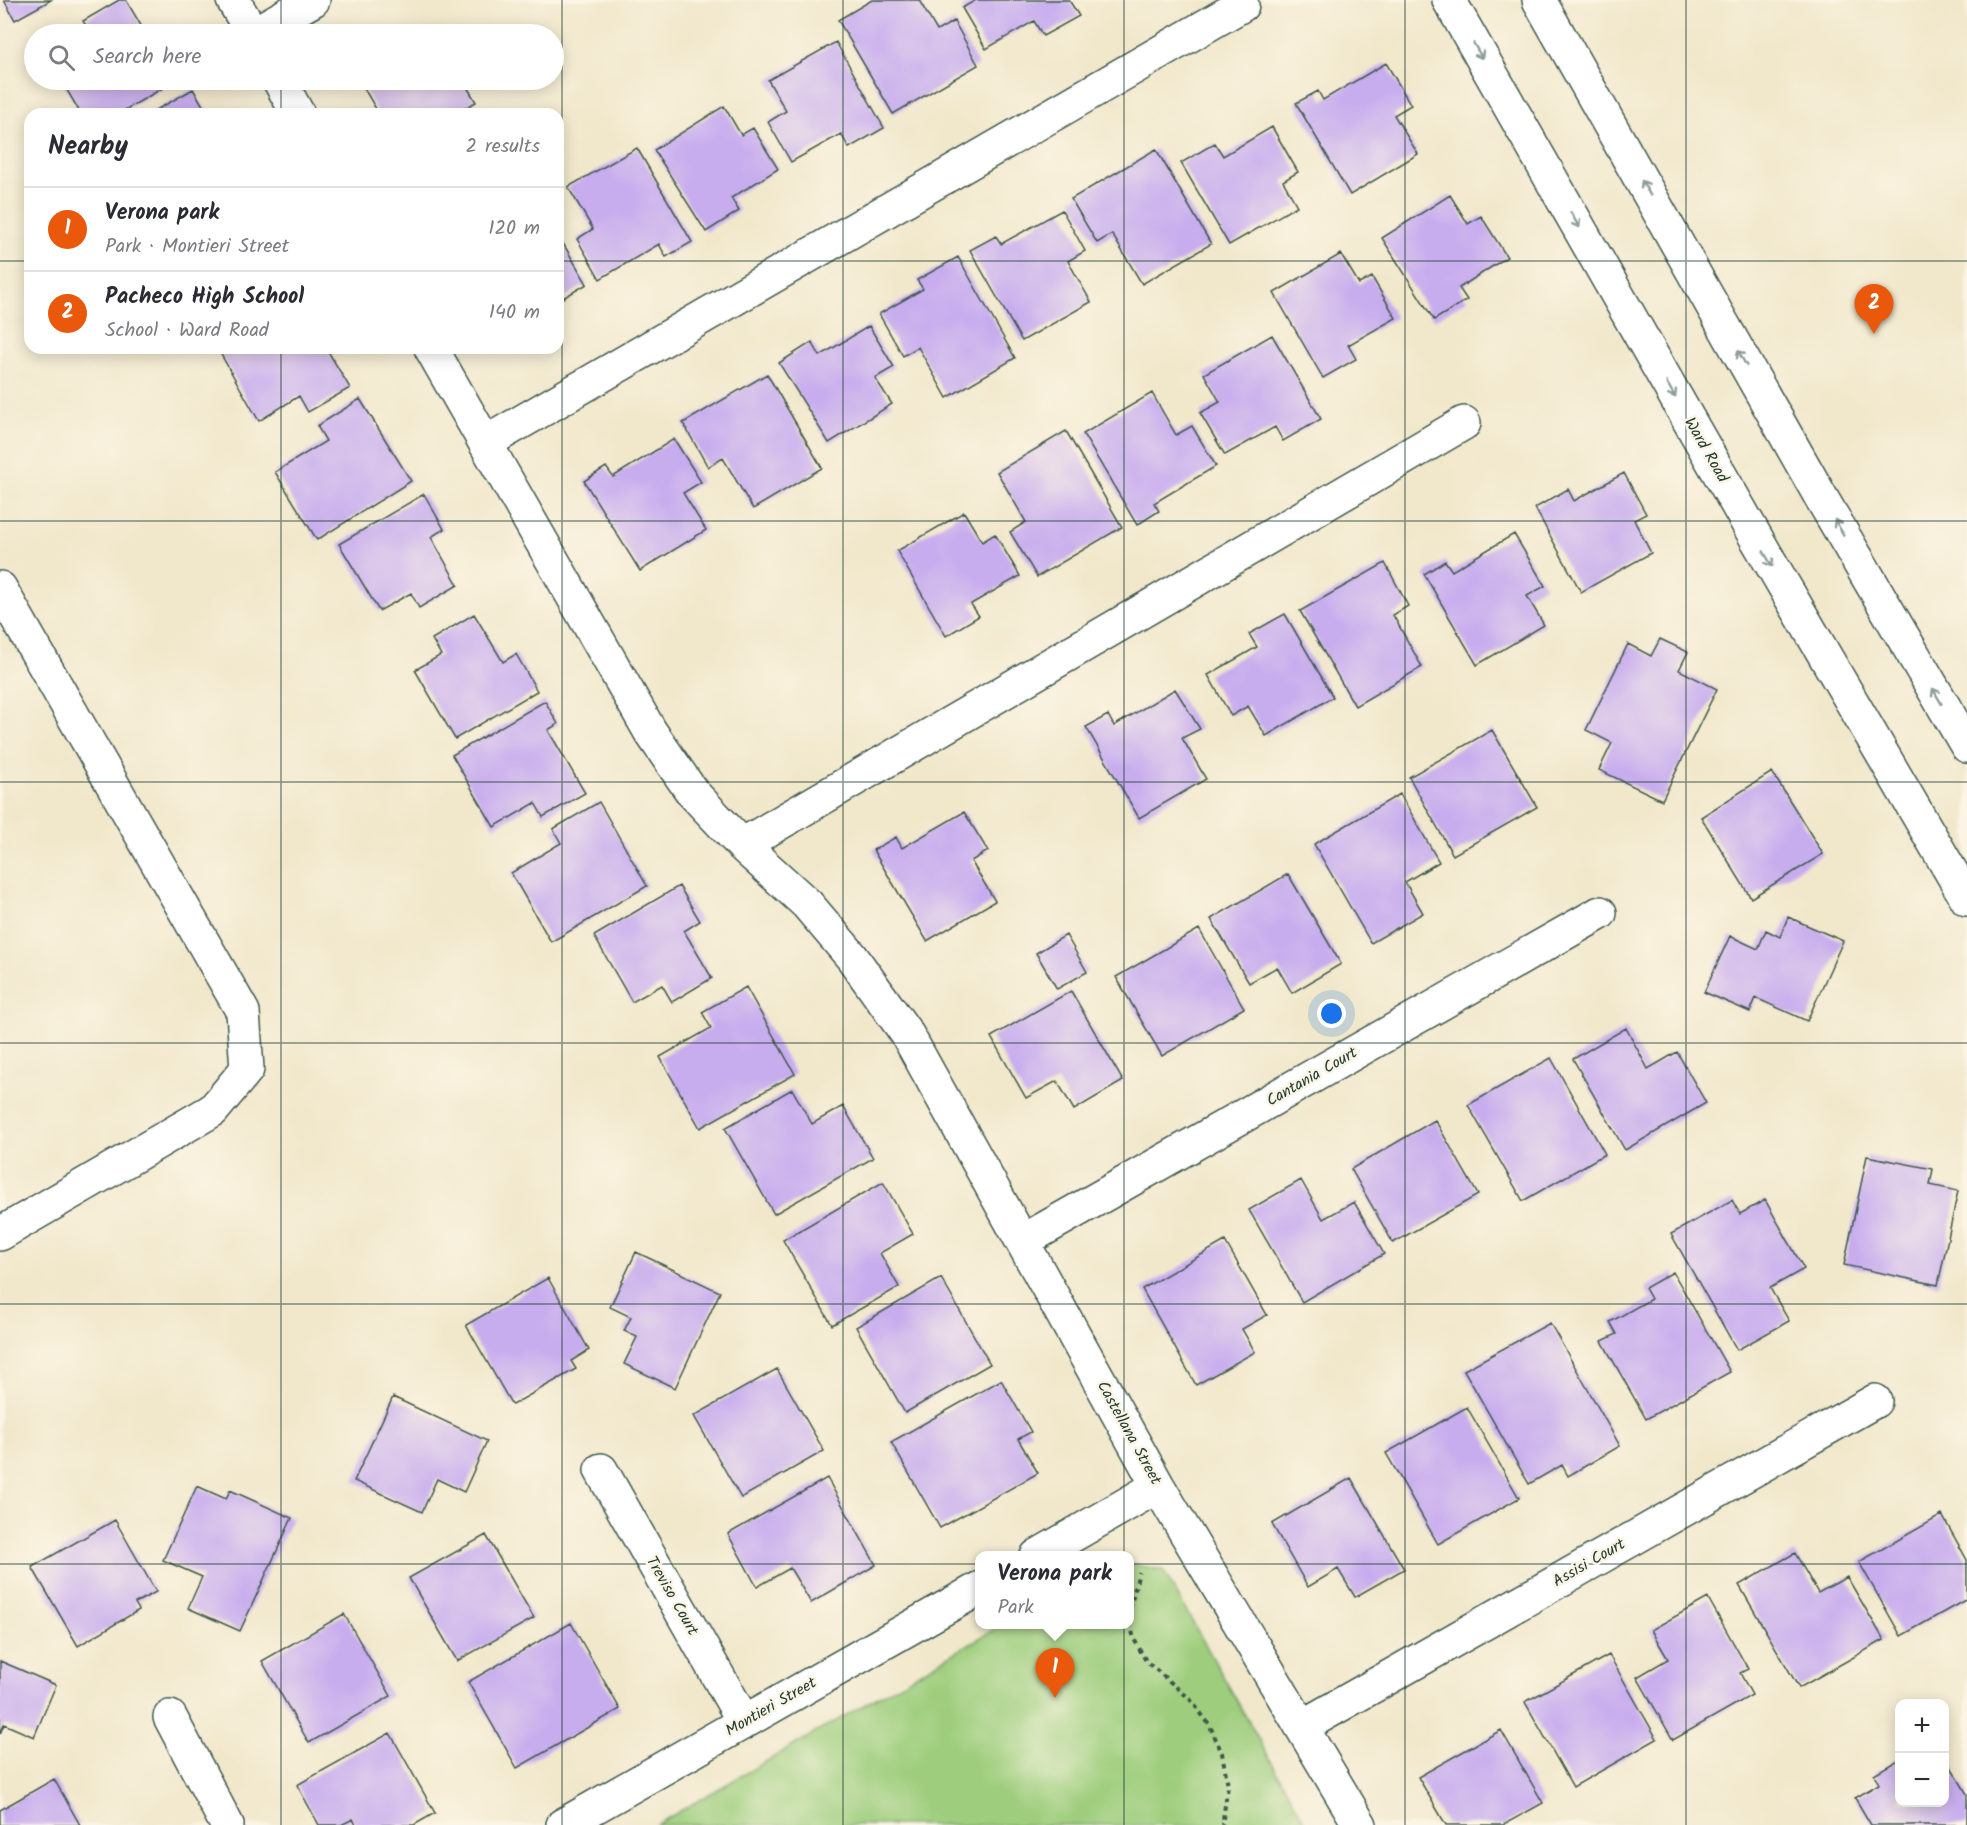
<!DOCTYPE html>
<meta charset="utf-8">
<style>
body{margin:0;font-family:Kalam,sans-serif;background:#f7f7f7;color:#2b2b33}
.controls{position:absolute;right:18px;bottom:18px;display:grid;overflow:hidden;border-radius:12px;box-shadow:0 3px 15px #0003}
.controls button{width:54px;height:54px;display:grid;place-items:center;padding:0;border:0;border-bottom:2px solid #e1e1e2;background:#fff;color:#2b2b33;font:30px sans-serif}
.you{position:absolute;left:1332px;top:1014px;width:21px;height:21px;margin:-15px;border:4px solid #fff;border-radius:50%;background:#1a73e8;box-shadow:0 0 0 9px #1a73e833}
.badge{display:grid;place-items:center;width:39px;height:39px;border-radius:50%;background:#ea580c;color:#fff;font-size:20px;font-weight:700}
.pin{position:absolute;translate:-50% -50px;filter:drop-shadow(0 2px 3px #0008)}
.pin::after{content:'';position:absolute;top:32px;width:21px;height:18px;background:inherit;clip-path:polygon(0 0,100% 0,50% 100%)}
.popup{position:absolute;left:975px;top:1551px;width:159px;height:78px;box-sizing:border-box;display:grid;place-content:center;border-radius:12px;background:#fff;filter:drop-shadow(0 2px 4px #0005);font-size:20px;white-space:nowrap;color:#7c7c81}
.popup b{font-size:22px;color:#2b2b33}
.popup::after{content:'';position:absolute;left:50%;top:100%;margin-left:-12px;border:12px solid transparent;border-top-color:#fff}
.list{margin:0;padding:0;list-style:none}
h2{display:flex;justify-content:space-between;align-items:center;height:78px;margin:0;padding:0 24px;font-size:26px}
h2 small{font-size:20px;font-weight:400;color:#7c7c81}
.list li{display:grid;grid-template-columns:39px 1fr auto;gap:18px;align-items:center;box-sizing:border-box;height:84px;padding:0 24px;border-top:2px solid #e1e1e2}
.list b{display:block;font-size:22px;white-space:nowrap}
.list p{margin:0;font-size:20px;white-space:nowrap;color:#7c7c81}
.list em{font-size:20px;font-style:normal;color:#7c7c81}
.icon{flex:none;width:33px;height:33px;fill:none;stroke:currentColor;stroke-width:2;stroke-linecap:round;stroke-linejoin:round}
.map{position:relative;flex:none;width:1967px;height:1825px;overflow:hidden}
.search{position:absolute;background:#fff;box-shadow:0 3px 15px #0003;left:24px;top:24px;width:540px;height:66px;display:flex;align-items:center;gap:15px;box-sizing:border-box;padding:0 21px;border-radius:33px;color:#7c7c81;font-size:22px}
.panel{position:absolute;background:#fff;box-shadow:0 3px 15px #0003;left:24px;top:108px;width:540px;height:246px;border-radius:18px}
.map>svg:first-child{display:block}
.green{fill:#9ece7d;stroke:#5e8658;stroke-width:1.5}
.building{fill:#c7adee}
.lines{fill:none;stroke-linecap:round;stroke-linejoin:round}
.minor-casing{stroke:#3e574b;stroke-width:36}
.path{stroke:#3e574b;stroke-width:4;stroke-dasharray:4.5 4.5;stroke-linecap:butt}
.minor{stroke:#fff;stroke-width:33}
.oneway{stroke:#8f9e9a}
.grid{fill:none;stroke:#1f3d34;stroke-width:1.5;stroke-opacity:0.55}
.labels{text-anchor:middle;dominant-baseline:central;stroke-width:5;stroke-linejoin:round;paint-order:stroke}
.street-label{font-size:16px;fill:#1f3d34;stroke:#fcf5e5}
</style>
<div class="map">
<svg width="1967" height="1825" viewBox="0 0 1967 1825">
<rect width="100%" height="100%" fill="#fcf5e5"/>
<filter id="ink" filterUnits="userSpaceOnUse"><feTurbulence type="fractalNoise" baseFrequency=".0167" numOctaves="2"/><feDisplacementMap in="SourceGraphic" scale="12" xChannelSelector="R" yChannelSelector="G"/><feConvolveMatrix kernelMatrix="1 2 1 2 8 2 1 2 1" color-interpolation-filters="sRGB"/></filter>
<filter id="wash" filterUnits="userSpaceOnUse"><feTurbulence type="fractalNoise" baseFrequency=".008" numOctaves="4" result="noise"/><feDisplacementMap in="SourceGraphic" scale="24" xChannelSelector="R" yChannelSelector="G"/><feGaussianBlur stdDeviation="1.35" result="paint"/><feColorMatrix in="noise" values="0 0 0 0 0 0 0 0 0 0 0 0 0 0 0 0 0 1.4 0 .05"/><feComposite in="paint" operator="in"/></filter>
<g filter="url(#wash)">
<rect width="100%" height="100%" fill="#f1e8cc"/>
<path class="green" d="M 1130,1564 L 1163,1570 L 1307,1825 L 656,1825 L 1002,1625 L 1130,1624 Z"/>
<g id="blocks">
<path class="building" d="M 4,0 L 51,0 L 15,20 Z
M 119,0 L 126,0 L 146,34 L 91,34 L 83,21 Z
M 872,0 L 919,0 L 937,31 L 954,21 L 978,65 L 893,114 L 838,20 Z
M 976,0 L 1069,0 L 1079,16 L 1043,36 L 1034,21 L 986,49 L 962,8 Z
M 836,42 L 884,128 L 849,148 L 841,134 L 791,162 L 768,122 L 786,111 L 768,80 Z
M 1386,63 L 1411,105 L 1394,115 L 1418,154 L 1350,195 L 1296,103 L 1318,91 L 1323,100 Z
M 61,80 L 177,80 L 118,114 L 81,114 Z
M 359,80 L 463,80 L 476,102 L 454,114 L 379,114 Z
M 193,89 L 208,114 L 149,114 Z
M 724,106 L 741,135 L 753,128 L 778,169 L 731,198 L 739,211 L 706,232 L 654,150 Z
M 1272,127 L 1298,172 L 1283,181 L 1297,206 L 1229,245 L 1181,163 L 1215,143 L 1223,156 Z
M 637,148 L 692,242 L 666,257 L 659,244 L 600,279 L 577,239 L 593,229 L 568,187 Z
M 1156,149 L 1211,244 L 1142,284 L 1112,234 L 1097,243 L 1071,199 Z
M 1450,195 L 1468,224 L 1481,216 L 1507,257 L 1459,288 L 1467,300 L 1434,320 L 1382,238 Z
M 1062,210 L 1085,251 L 1068,261 L 1091,302 L 1022,341 L 970,250 L 996,236 L 1001,244 Z
M 561,240 L 587,284 L 558,301 L 558,242 Z
M 1341,254 L 1359,284 L 1372,277 L 1396,318 L 1348,345 L 1356,359 L 1323,378 L 1274,293 Z
M 958,257 L 1015,358 L 947,398 L 918,347 L 903,356 L 879,314 L 923,289 L 917,280 Z
M 869,326 L 894,367 L 875,378 L 892,404 L 829,443 L 779,363 L 812,342 L 820,356 Z
M 1272,335 L 1321,419 L 1283,441 L 1275,427 L 1225,455 L 1200,413 L 1220,402 L 1204,374 Z
M 224,348 L 326,348 L 350,388 L 308,412 L 299,396 L 259,421 L 219,351 Z
M 767,374 L 822,468 L 753,509 L 723,458 L 708,467 L 683,423 Z
M 1152,393 L 1176,435 L 1192,426 L 1216,466 L 1154,503 L 1159,511 L 1137,525 L 1083,434 Z
M 360,399 L 411,481 L 317,540 L 275,472 L 326,441 L 317,426 Z
M 1066,431 L 1122,527 L 1037,577 L 1010,532 L 1026,522 L 997,472 Z
M 674,439 L 701,482 L 683,493 L 706,530 L 640,571 L 584,481 L 606,467 L 613,477 Z
M 1624,473 L 1646,514 L 1634,520 L 1651,553 L 1581,592 L 1535,508 L 1568,489 L 1574,501 Z
M 424,494 L 444,529 L 431,537 L 458,585 L 419,608 L 411,593 L 379,611 L 339,544 Z
M 964,512 L 982,542 L 995,534 L 1020,576 L 971,604 L 979,616 L 946,636 L 897,551 Z
M 1514,534 L 1545,586 L 1527,596 L 1544,625 L 1477,665 L 1424,574 L 1445,561 L 1452,571 Z
M 1385,563 L 1408,606 L 1393,615 L 1422,667 L 1355,706 L 1300,611 Z
M 474,614 L 503,662 L 516,654 L 537,691 L 455,739 L 415,670 L 441,655 L 432,639 Z
M 1285,614 L 1333,697 L 1266,736 L 1248,706 L 1231,716 L 1208,675 L 1257,647 L 1249,634 Z
M 1660,639 L 1688,652 L 1679,670 L 1717,689 L 1662,800 L 1599,770 L 1612,743 L 1586,730 L 1628,644 L 1651,656 Z
M 1175,689 L 1200,729 L 1182,738 L 1206,779 L 1139,818 L 1086,727 L 1108,715 L 1114,726 Z
M 545,701 L 558,724 L 548,730 L 585,793 L 543,817 L 535,803 L 494,827 L 452,755 Z
M 1492,730 L 1537,807 L 1453,855 L 1409,777 Z
M 1772,772 L 1823,854 L 1751,898 L 1701,817 Z
M 1400,794 L 1439,862 L 1405,882 L 1423,913 L 1371,943 L 1314,844 Z
M 599,802 L 647,886 L 551,942 L 511,873 L 561,843 L 553,829 Z
M 964,812 L 988,851 L 971,861 L 995,901 L 927,941 L 873,850 L 896,837 L 902,848 Z
M 1288,874 L 1341,964 L 1292,993 L 1277,967 L 1249,983 L 1211,919 Z
M 679,886 L 700,921 L 684,931 L 712,978 L 672,1002 L 662,985 L 632,1002 L 594,936 Z
M 1788,917 L 1843,941 L 1807,1021 L 1756,998 L 1750,1012 L 1704,992 L 1730,936 L 1758,949 L 1766,930 L 1780,937 Z
M 1199,929 L 1244,1008 L 1162,1056 L 1116,977 Z
M 1066,935 L 1087,972 L 1057,989 L 1036,953 Z
M 746,987 L 795,1074 L 700,1128 L 660,1057 L 711,1028 L 702,1012 Z
M 1071,991 L 1123,1081 L 1074,1110 L 1057,1081 L 1026,1098 L 991,1037 Z
M 1626,1028 L 1648,1069 L 1677,1052 L 1706,1103 L 1625,1150 L 1573,1059 Z
M 1551,1058 L 1605,1154 L 1523,1201 L 1468,1105 Z
M 792,1089 L 812,1124 L 843,1106 L 873,1158 L 774,1214 L 725,1128 Z
M 1435,1120 L 1478,1195 L 1393,1243 L 1351,1169 Z
M 1867,1156 L 1933,1169 L 1930,1185 L 1958,1191 L 1938,1285 L 1844,1265 Z
M 1301,1180 L 1323,1219 L 1354,1202 L 1384,1254 L 1302,1302 L 1249,1210 Z
M 883,1182 L 913,1234 L 880,1253 L 899,1287 L 832,1325 L 783,1240 Z
M 1732,1200 L 1740,1214 L 1765,1200 L 1804,1269 L 1770,1288 L 1789,1321 L 1737,1350 L 1671,1234 Z
M 1225,1241 L 1267,1315 L 1242,1329 L 1255,1352 L 1196,1385 L 1142,1289 Z
M 636,1252 L 720,1292 L 675,1388 L 624,1364 L 637,1337 L 624,1331 L 631,1317 L 610,1307 Z
M 1673,1272 L 1730,1372 L 1646,1419 L 1602,1341 L 1617,1334 L 1610,1322 L 1651,1299 L 1645,1288 Z
M 548,1278 L 589,1350 L 571,1361 L 576,1369 L 512,1405 L 466,1325 Z
M 941,1278 L 990,1364 L 905,1413 L 856,1327 Z
M 1550,1323 L 1620,1446 L 1568,1476 L 1562,1465 L 1529,1484 L 1464,1370 Z
M 777,1369 L 824,1451 L 741,1498 L 694,1416 Z
M 1001,1380 L 1031,1432 L 1018,1439 L 1038,1473 L 940,1528 L 891,1442 Z
M 393,1397 L 487,1441 L 464,1492 L 437,1479 L 422,1512 L 354,1481 Z
M 1467,1407 L 1519,1498 L 1438,1544 L 1386,1453 Z
M 827,1478 L 876,1565 L 811,1603 L 790,1568 L 757,1587 L 728,1534 Z
M 1351,1478 L 1404,1569 L 1355,1597 L 1338,1569 L 1308,1587 L 1272,1524 Z
M 197,1486 L 226,1499 L 230,1490 L 292,1518 L 240,1631 L 188,1608 L 202,1577 L 163,1560 Z
M 1942,1515 L 1967,1560 L 1967,1599 L 1901,1636 L 1859,1562 Z
M 115,1520 L 156,1592 L 135,1603 L 139,1610 L 78,1646 L 32,1567 Z
M 486,1535 L 534,1618 L 457,1661 L 409,1578 Z
M 1795,1553 L 1818,1593 L 1847,1577 L 1884,1640 L 1799,1688 L 1739,1585 Z
M 1708,1598 L 1748,1669 L 1740,1673 L 1752,1695 L 1673,1740 L 1637,1677 L 1668,1659 L 1651,1630 Z
M 344,1614 L 391,1696 L 309,1743 L 262,1661 Z
M 571,1623 L 620,1709 L 517,1768 L 468,1682 Z
M 1609,1655 L 1657,1739 L 1573,1787 L 1525,1702 Z
M 0,1661 L 56,1685 L 34,1737 L 4,1724 L 0,1734 Z
M 1501,1730 L 1543,1803 L 1503,1825 L 1446,1825 L 1418,1777 Z
M 390,1733 L 435,1813 L 414,1825 L 356,1825 L 353,1819 L 341,1825 L 319,1825 L 297,1785 Z
M 1944,1755 L 1967,1794 L 1967,1825 L 1871,1825 L 1855,1798 L 1879,1784 L 1874,1774 L 1900,1759 L 1900,1802 L 1944,1802 Z
M 54,1779 L 80,1825 L 0,1825 L 0,1810 Z"/>
</g>
</g>
<g filter="url(#ink)">
<use href="#blocks" fill-opacity="0" stroke="#3e574b" stroke-width="1.5"/>
<g class="lines">
<defs>
<path id="minor" d="M 233,0 L 253,34 L 313,0
M 1449,0 L 1755,536 L 1967,899
M 1539,0 L 1822,499 L 1967,746
M 279,80 L 298,114
M 431,348 L 650,731 L 692,792 L 742,845 L 807,904 L 852,957 L 907,1034 L 1158,1486 L 1360,1825
M 485,443 L 1242,5
M 0,588 L 243,1012 L 247,1069 L 213,1110 L 0,1234
M 742,845 L 1464,423
M 1023,1241 L 1600,913
M 601,1470 L 744,1722
M 1037,1556 L 1158,1486
M 170,1717 L 227,1825
M 1303,1726 L 1875,1401
M 563,1825 L 980,1588"/>
</defs>
<use href="#minor" class="minor-casing"/>
<path class="path" d="M 1130,1608 L 1139,1572
M 1130,1623 L 1134,1639 L 1146,1661 L 1190,1699 L 1209,1724 L 1222,1753 L 1228,1786 L 1222,1825"/>
<use href="#minor" class="minor"/>
</g>
<defs><path id="oneway-shaft" d="M-6 0H5M1.5-3L5.5 0L1.5 3" fill="none" stroke-width="1.6" stroke-linecap="round" stroke-linejoin="round" transform="scale(1.5)"/></defs>
<g class="oneway">
<use href="#oneway-shaft" transform="translate(1478 51) rotate(60)"/>
<use href="#oneway-shaft" transform="translate(1646 188) rotate(-120)"/>
<use href="#oneway-shaft" transform="translate(1575 220) rotate(60)"/>
<use href="#oneway-shaft" transform="translate(1742 358) rotate(-120)"/>
<use href="#oneway-shaft" transform="translate(1671 390) rotate(60)"/>
<use href="#oneway-shaft" transform="translate(1839 527) rotate(-120)"/>
<use href="#oneway-shaft" transform="translate(1768 559) rotate(60)"/>
<use href="#oneway-shaft" transform="translate(1937 696) rotate(-120)"/>
</g>
</g>
<path class="grid" d="M 281,0 L 281,34M 562,0 L 562,1825M 843,0 L 843,1825M 1124,0 L 1124,1825M 1405,0 L 1405,1825M 1686,0 L 1686,1825M 281,80 L 281,114M 0,261 L 30,261M 558,261 L 1967,261M 281,348 L 281,1825M 0,521 L 1967,521M 0,782 L 1967,782M 0,1043 L 1967,1043M 0,1304 L 1967,1304M 0,1564 L 1967,1564"/>
<g class="labels">
<g class="street-label">
<text transform="translate(1706 450) rotate(60)">Ward Road</text>
<text transform="translate(1312 1077) rotate(-30)">Cantania Court</text>
<text transform="translate(1129 1433) rotate(61)">Castellana Street</text>
<text transform="translate(1589 1563) rotate(-30)">Assisi Court</text>
<text transform="translate(672 1596) rotate(60)">Treviso Court</text>
<text transform="translate(771 1707) rotate(-30)">Montieri Street</text>
</g>
</g>
</svg>
<div class="controls">
<button>+</button>
<button>−</button>
</div>
<div class="you"></div>
<div class="pin badge" style="left:1055px;top:1698px">1</div>
<div class="popup"><b>Verona park</b>Park</div>
<div class="pin badge" style="left:1874px;top:334px">2</div>
<div class="search"><svg class="icon" aria-label="search" viewBox="0 0 24 24"><circle cx="10" cy="10" r="6"/><path d="M15 15l6 6"/></svg>Search here</div>
<section class="panel">
<h2>Nearby<small>2 results</small></h2>
<ul class="list">
<li><span class="badge">1</span><div><b>Verona park</b><p>Park · Montieri Street</p></div><em>120 m</em></li>
<li><span class="badge">2</span><div><b>Pacheco High School</b><p>School · Ward Road</p></div><em>140 m</em></li>
</ul>
</section>
</div>
